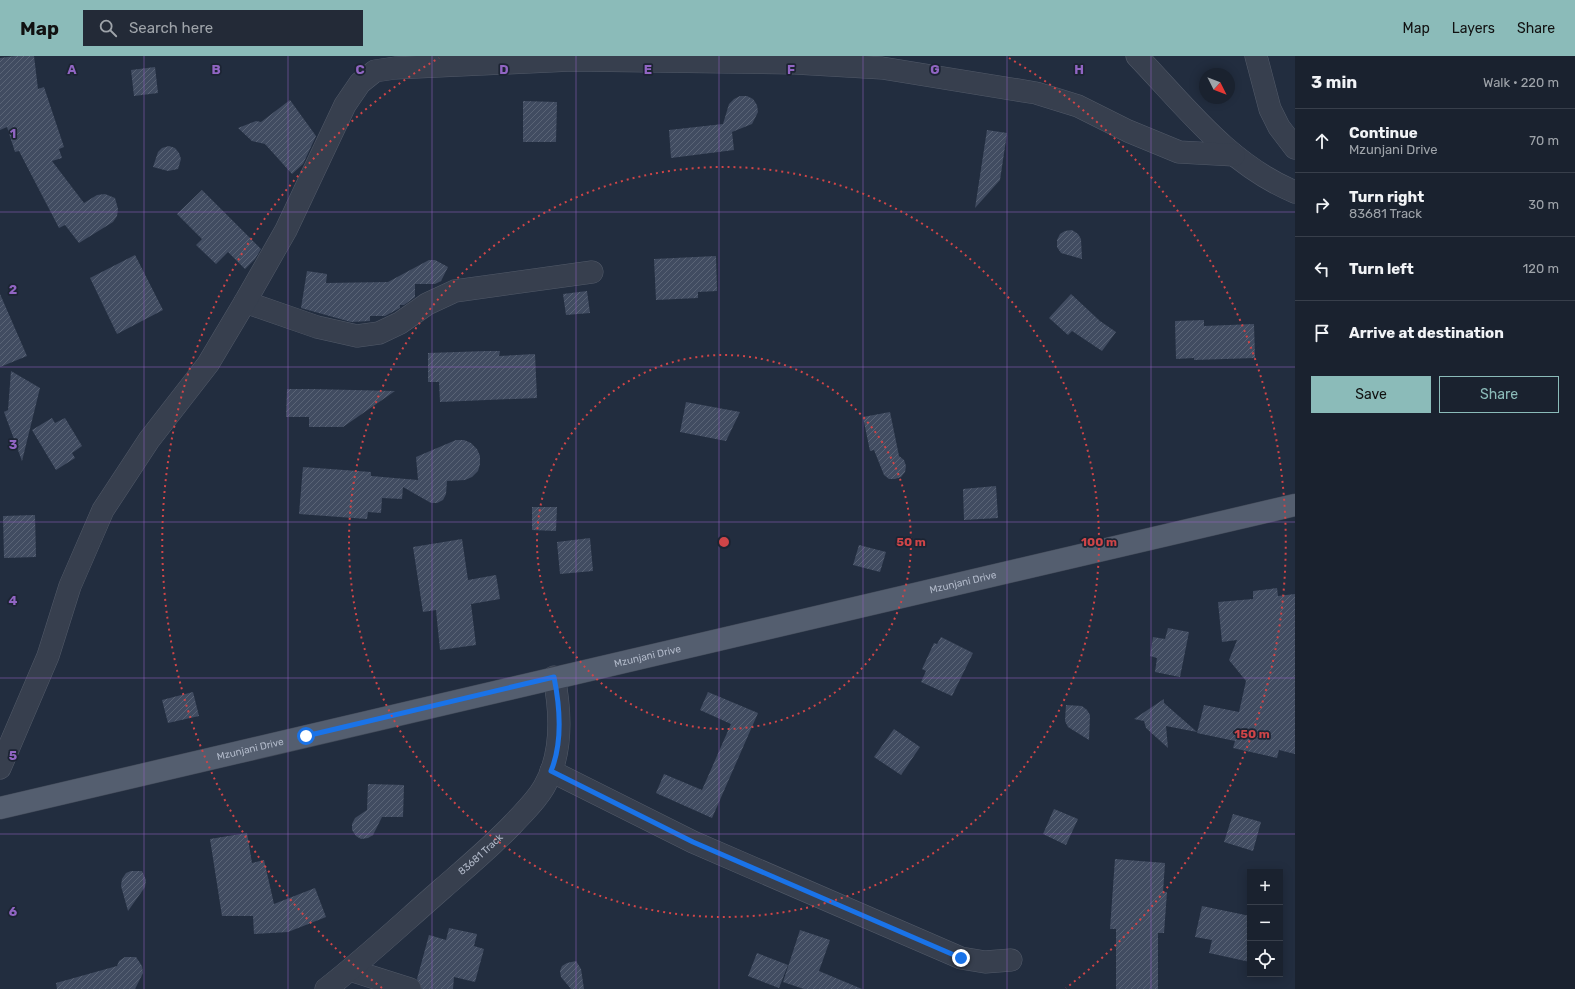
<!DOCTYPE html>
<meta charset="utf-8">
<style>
body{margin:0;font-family:Rubik,sans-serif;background:#232a37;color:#f1f3f6}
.controls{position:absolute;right:12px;bottom:12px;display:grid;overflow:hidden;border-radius:0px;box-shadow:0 2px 10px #0003}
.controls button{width:36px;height:36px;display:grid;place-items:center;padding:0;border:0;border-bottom:1px solid #383f4b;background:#1a222f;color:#f1f3f6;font:20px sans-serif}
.compass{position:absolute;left:1199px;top:12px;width:36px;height:36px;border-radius:50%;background:#1a222f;box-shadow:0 2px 10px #0003;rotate:132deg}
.stop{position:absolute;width:12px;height:12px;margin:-9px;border:3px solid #1a73e8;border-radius:50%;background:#fff}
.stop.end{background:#1a73e8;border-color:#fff;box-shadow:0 1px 4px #0008}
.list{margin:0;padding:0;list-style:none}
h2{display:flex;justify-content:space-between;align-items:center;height:52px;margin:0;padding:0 16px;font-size:17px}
h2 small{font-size:13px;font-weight:400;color:#9fa4aa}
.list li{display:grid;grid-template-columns:26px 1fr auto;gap:12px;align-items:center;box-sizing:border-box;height:64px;padding:0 16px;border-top:1px solid #383f4b}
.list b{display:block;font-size:15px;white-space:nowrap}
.list p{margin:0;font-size:13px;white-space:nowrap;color:#9fa4aa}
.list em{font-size:13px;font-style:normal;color:#9fa4aa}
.actions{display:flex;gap:8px;padding:12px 16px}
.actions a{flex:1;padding:9px 0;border:1px solid #8bbbb9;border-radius:0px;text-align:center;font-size:14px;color:#8bbbb9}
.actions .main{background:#8bbbb9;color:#111}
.icon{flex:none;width:22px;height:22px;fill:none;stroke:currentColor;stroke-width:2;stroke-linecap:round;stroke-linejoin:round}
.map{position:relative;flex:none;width:1295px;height:933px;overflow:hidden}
header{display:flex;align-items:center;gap:24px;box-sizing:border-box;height:56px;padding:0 20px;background:#8bbbb9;color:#111}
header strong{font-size:19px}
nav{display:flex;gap:22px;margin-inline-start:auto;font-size:14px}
.search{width:280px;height:36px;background:#232a37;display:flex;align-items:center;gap:10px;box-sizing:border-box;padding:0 14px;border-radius:0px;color:#9fa4aa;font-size:15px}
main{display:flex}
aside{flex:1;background:#1a222f}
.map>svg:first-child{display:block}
.building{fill:url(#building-hatch)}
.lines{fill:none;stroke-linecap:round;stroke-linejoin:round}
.minor-casing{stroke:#525a69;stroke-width:23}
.major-casing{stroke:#404857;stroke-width:23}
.minor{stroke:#373f4e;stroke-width:22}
.major{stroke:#545e6f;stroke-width:22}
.route{stroke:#1a73e8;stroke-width:5}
.grid{fill:none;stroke:#9165c3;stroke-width:1;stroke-opacity:0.55}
.ring{fill:none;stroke:#cf4548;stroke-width:2;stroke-dasharray:2 4}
.labels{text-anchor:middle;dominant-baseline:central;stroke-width:3.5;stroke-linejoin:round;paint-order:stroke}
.street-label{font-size:10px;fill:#b2baca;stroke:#1c2433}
.grid-label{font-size:13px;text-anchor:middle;font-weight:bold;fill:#9165c3;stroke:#1c2433;stroke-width:3.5;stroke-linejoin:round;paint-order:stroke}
.centre{fill:#cf4548;stroke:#1c2433;stroke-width:2}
.ring-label{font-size:12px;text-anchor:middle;font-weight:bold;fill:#cf4548;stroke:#1c2433;stroke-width:3.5;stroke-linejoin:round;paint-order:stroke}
</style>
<header>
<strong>Map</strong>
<div class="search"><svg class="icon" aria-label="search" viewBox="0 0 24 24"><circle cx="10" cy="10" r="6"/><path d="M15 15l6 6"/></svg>Search here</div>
<nav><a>Map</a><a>Layers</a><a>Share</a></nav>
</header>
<main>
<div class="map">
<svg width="1295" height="933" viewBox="0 0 1295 933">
<defs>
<pattern id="building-hatch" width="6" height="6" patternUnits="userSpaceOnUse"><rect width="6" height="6" fill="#414c61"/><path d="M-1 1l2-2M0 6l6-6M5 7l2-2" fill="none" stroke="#5a6476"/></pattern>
</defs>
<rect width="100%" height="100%" fill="#222d3f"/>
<path class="building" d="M 16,0 L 34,0 L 38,33 L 44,31 L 64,91 L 59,93 L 62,102 L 52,105 L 84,147 L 97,139 L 105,138 L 115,142 L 118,153 L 117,160 L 113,166 L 79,187 L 65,169 L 59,172 L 19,95 L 15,96 L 7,71 L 0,74 L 0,2 Z
M 155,11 L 158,37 L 134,40 L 131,14 Z
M 740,40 L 747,40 L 753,43 L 757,49 L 758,56 L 752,68 L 732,76 L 734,94 L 671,102 L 669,74 L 723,68 L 729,48 L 734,43 Z
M 290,44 L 316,80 L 303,108 L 292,118 L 265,88 L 252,85 L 238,72 L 256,65 L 261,66 Z
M 523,45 L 557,46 L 556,86 L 523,86 Z
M 987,74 L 1007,77 L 1000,124 L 975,152 Z
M 169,90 L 175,92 L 179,97 L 181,103 L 178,113 L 168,115 L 153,111 L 158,96 L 162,92 Z
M 202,134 L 261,193 L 255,203 L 245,213 L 228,196 L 216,208 L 196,189 L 202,183 L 177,158 Z
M 1072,174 L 1078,178 L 1081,183 L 1082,203 L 1061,197 L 1057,191 L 1057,184 L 1060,178 L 1065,175 Z
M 135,199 L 163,254 L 117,278 L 90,222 Z
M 716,200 L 717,235 L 698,236 L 698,242 L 656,244 L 654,203 Z
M 429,204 L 435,204 L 448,211 L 441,225 L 435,228 L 415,228 L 415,241 L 404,249 L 400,249 L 400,252 L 385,260 L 370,260 L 370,265 L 351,266 L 301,252 L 307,215 L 327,218 L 326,227 L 388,226 Z
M 587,235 L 590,257 L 566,259 L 563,238 Z
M 0,238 L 27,300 L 0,311 Z
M 1071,238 L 1100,265 L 1116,276 L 1102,295 L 1072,275 L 1068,279 L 1049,262 Z
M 1204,264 L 1204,270 L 1254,268 L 1255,302 L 1194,304 L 1194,302 L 1176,303 L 1175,265 Z
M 487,295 L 500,295 L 499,300 L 535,298 L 537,342 L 440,346 L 439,326 L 428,326 L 428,297 Z
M 11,315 L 40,332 L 22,405 L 4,356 L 8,354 Z
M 287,333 L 312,333 L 395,335 L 343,371 L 309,371 L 309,361 L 286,361 Z
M 686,346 L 740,356 L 726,385 L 680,376 Z
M 890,356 L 899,400 L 904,404 L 906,410 L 905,416 L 901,421 L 895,423 L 889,423 L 884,419 L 874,394 L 870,395 L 863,361 Z
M 52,362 L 55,367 L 65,362 L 82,390 L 72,397 L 75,402 L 56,414 L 32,374 Z
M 456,384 L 464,384 L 471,387 L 477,393 L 480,400 L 480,408 L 478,415 L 472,421 L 465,424 L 447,425 L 446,438 L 443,444 L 437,447 L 431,447 L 403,431 L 402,443 L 382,442 L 381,457 L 368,456 L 367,463 L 299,458 L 303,411 L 371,416 L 371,420 L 418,424 L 416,401 Z
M 996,430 L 998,462 L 964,464 L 963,433 Z
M 532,451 L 557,451 L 556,475 L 532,474 Z
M 35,459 L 36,501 L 4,502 L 3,460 Z
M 590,482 L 593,515 L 560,518 L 557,486 Z
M 462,483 L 468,524 L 496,519 L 500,543 L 471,548 L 476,589 L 440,594 L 436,554 L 423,556 L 413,491 Z
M 859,489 L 886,496 L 880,516 L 853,509 Z
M 1277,532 L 1278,540 L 1295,538 L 1295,698 L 1279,694 L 1277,702 L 1233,692 L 1235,685 L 1197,677 L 1204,649 L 1239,656 L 1246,625 L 1229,604 L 1237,584 L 1222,586 L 1218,546 L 1253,543 L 1253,535 Z
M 1168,572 L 1189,576 L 1180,621 L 1155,616 L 1157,602 L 1150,600 L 1153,581 L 1165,583 Z
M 941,581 L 973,597 L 952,640 L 921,626 L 926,615 L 922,613 L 934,587 L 937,588 Z
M 193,636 L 199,660 L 168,667 L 162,644 Z
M 708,636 L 758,657 L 712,762 L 656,737 L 664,718 L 702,734 L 731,668 L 700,654 Z
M 1164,643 L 1164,647 L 1197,676 L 1166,670 L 1168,692 L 1146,672 L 1144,665 L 1134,663 Z
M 1066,649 L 1082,650 L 1087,654 L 1090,659 L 1089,684 L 1068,671 L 1065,665 Z
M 894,673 L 920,691 L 901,719 L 874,701 Z
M 368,728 L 404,729 L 403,761 L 382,761 L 373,779 L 368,782 L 361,783 L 356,780 L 352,774 L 352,768 L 355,762 L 367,754 Z
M 1054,753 L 1078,763 L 1066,789 L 1043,778 Z
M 1233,758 L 1261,766 L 1253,795 L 1224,786 Z
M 247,777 L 252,807 L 264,804 L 274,848 L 315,832 L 326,861 L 288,876 L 254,878 L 253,860 L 222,860 L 210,783 Z
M 1115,803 L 1165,807 L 1163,836 L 1167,836 L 1164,877 L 1158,877 L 1158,933 L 1116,933 L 1116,873 L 1110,873 Z
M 131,815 L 142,815 L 146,824 L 145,831 L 128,855 L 121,830 L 122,823 L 126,817 Z
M 1202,850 L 1250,860 L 1250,906 L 1209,897 L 1212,884 L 1195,881 Z
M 449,872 L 477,878 L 474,890 L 484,893 L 475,926 L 454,921 L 453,933 L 422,933 L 417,923 L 429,879 L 446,884 Z
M 800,874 L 830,884 L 819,915 L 862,933 L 804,933 L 783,926 Z
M 757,897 L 788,909 L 779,932 L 748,920 Z
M 125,901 L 136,901 L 142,910 L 143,917 L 135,933 L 57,933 L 56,927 L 117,910 L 119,905 Z
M 576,905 L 581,913 L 584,933 L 571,933 L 561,921 L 560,915 L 562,910 L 567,907 Z"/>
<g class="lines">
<defs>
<g id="minor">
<path d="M 1137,0 C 1185,50 1229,109 1295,136"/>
<path d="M 1256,0 L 1270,53 L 1279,71 L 1295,92"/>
<path d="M 245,246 L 317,271 L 357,280 L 379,277 L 400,267 L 427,248 L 455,235 L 592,216"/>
<path d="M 0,712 L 48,600 L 70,530 L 103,454 L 149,384 L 208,308 L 245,246 L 286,174 L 345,49 L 360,27 L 375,15 L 395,12 L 572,4 L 795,7 L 882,12 L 1036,37 L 1078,50 L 1128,75 L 1179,96 L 1234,99"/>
<path d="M 551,715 L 693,786 L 961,902 L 985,906 L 1011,904"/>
<path d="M 350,914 L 410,933"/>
<path id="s1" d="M 326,933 C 367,901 404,866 443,832 C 467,811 491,791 513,768 C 524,756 536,745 544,731 C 563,698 561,657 554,621"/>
</g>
<g id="major">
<path id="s2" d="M 0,752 L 1295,449"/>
</g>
</defs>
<use href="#minor" class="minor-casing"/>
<use href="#major" class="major-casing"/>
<use href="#minor" class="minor"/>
<use href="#major" class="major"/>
</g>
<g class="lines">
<path class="route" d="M 306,680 L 554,621 C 560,651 563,686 551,715 L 693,786 L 961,902"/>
</g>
<path class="grid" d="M 144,0 L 144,933M 288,0 L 288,933M 432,0 L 432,933M 576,0 L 576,933M 719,0 L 719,933M 863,0 L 863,933M 1007,0 L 1007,933M 1151,0 L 1151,933M 0,156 L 1295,156M 0,311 L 1295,311M 0,466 L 1295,466M 0,622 L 1295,622M 0,778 L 1295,778"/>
<g class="ring">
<circle cx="724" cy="486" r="187"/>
<circle cx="724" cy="486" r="375"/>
<path d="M382 932A562 562 0 0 1 439 2M1009 2A562 562 0 0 1 1066 932"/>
</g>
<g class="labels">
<g class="street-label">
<text stroke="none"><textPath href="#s2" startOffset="989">Mzunjani Drive</textPath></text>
<text stroke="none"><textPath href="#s2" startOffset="665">Mzunjani Drive</textPath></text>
<text stroke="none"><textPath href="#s2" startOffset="257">Mzunjani Drive</textPath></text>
<text stroke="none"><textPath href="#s1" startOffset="205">83681 Track</textPath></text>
</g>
</g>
<g class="grid-label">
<text x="72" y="18">A</text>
<text x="216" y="18">B</text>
<text x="360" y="18">C</text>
<text x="504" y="18">D</text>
<text x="648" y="18">E</text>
<text x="791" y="18">F</text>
<text x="935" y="18">G</text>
<text x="1079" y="18">H</text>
<text x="13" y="82">1</text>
<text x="13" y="238">2</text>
<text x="13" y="393">3</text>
<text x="13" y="549">4</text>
<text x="13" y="704">5</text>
<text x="13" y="860">6</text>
</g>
<circle cx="724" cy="486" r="6" class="centre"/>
<g class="ring-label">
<text x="911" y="490">50 m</text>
<text x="1099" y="490">100 m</text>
<text x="1252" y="682">150 m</text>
</g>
</svg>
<div class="controls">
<button>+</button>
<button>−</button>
<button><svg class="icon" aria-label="locate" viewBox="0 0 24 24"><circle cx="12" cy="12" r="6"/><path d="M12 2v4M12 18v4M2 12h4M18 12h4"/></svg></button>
</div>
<svg class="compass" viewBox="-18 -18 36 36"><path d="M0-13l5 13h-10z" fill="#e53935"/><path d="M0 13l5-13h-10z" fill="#9fa4aa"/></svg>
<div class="stop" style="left:306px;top:680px"></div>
<div class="stop end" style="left:961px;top:902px"></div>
</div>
<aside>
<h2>3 min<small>Walk · 220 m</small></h2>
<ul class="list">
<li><svg class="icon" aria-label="ahead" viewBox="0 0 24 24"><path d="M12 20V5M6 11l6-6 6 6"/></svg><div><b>Continue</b><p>Mzunjani Drive</p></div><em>70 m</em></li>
<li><svg class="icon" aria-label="right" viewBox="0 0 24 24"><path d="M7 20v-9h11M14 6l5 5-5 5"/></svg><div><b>Turn right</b><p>83681 Track</p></div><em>30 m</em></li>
<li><svg class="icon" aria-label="left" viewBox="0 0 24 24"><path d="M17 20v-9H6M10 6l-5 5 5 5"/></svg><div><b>Turn left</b></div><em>120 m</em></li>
<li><svg class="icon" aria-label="arrive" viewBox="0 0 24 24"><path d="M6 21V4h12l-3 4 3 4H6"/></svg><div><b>Arrive at destination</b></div></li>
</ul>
<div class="actions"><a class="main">Save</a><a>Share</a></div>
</aside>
</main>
